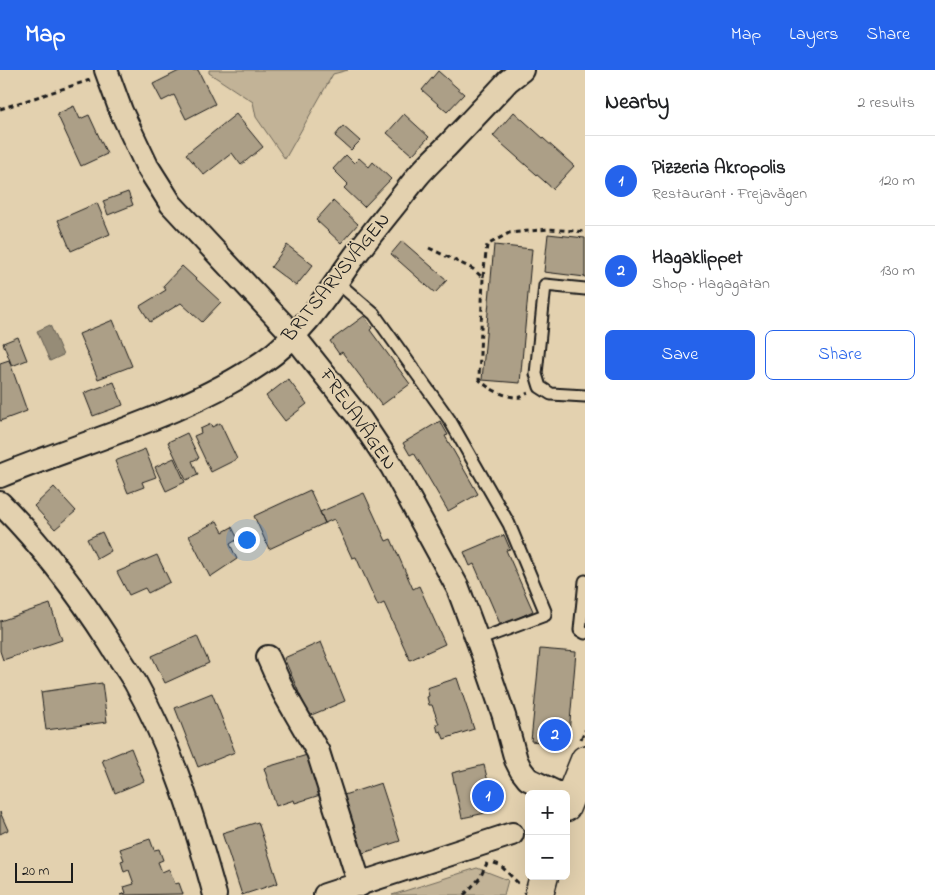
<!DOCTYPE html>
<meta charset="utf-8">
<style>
body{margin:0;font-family:"Indie Flower",sans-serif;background:#f6f6f6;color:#202124}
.controls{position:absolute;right:15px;bottom:15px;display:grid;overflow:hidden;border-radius:8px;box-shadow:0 5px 20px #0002}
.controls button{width:45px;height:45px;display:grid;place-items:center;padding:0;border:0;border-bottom:1px solid #e0e0e0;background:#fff;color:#202124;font:25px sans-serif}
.scale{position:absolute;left:15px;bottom:12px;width:58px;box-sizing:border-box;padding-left:5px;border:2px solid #1c1c1c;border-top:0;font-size:14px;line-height:18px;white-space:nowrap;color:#1c1c1c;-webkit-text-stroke:4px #e3d1af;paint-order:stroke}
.you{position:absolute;left:246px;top:469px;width:18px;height:18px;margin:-12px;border:4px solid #fff;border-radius:50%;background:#1a73e8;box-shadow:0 0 0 8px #1a73e833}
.badge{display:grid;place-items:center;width:32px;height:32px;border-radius:50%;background:#2563eb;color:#fff;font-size:16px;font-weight:700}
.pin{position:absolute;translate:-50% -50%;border:2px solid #fff;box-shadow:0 1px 5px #0006}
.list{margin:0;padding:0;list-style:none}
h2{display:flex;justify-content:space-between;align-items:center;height:65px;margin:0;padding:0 20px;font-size:21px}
h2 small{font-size:16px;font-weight:400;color:#757577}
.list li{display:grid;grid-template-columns:32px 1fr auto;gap:15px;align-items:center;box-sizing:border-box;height:90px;padding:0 20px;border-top:1px solid #e0e0e0}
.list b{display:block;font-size:19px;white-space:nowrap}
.list p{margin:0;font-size:16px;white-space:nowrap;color:#757577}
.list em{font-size:16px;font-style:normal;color:#757577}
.actions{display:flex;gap:10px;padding:15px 20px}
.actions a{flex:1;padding:11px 0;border:1px solid #2563eb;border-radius:8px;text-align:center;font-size:18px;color:#2563eb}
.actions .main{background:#2563eb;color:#fff}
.map{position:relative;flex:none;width:585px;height:825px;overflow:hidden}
header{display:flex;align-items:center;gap:30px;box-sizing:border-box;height:70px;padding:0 25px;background:#2563eb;color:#fff}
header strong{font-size:24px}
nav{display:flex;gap:28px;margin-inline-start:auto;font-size:18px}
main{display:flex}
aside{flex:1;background:#fff}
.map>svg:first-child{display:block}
.green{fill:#c2b397;stroke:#6f685a}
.water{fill:#968c77;stroke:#655f53}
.building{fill:#ac9f87;stroke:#1c1c1c}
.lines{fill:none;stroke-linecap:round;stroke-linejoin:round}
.service-casing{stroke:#1c1c1c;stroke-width:15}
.minor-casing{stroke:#1c1c1c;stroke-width:26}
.tertiary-casing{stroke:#1c1c1c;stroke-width:31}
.path{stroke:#1c1c1c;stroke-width:3;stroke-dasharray:5 4;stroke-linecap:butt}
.service{stroke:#e3d1af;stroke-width:11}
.minor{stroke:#e3d1af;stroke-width:22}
.tertiary{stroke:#e3d1af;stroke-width:28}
.labels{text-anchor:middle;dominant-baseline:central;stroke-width:4;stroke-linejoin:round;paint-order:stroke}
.street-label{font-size:20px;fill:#1c1c1c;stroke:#e3d1af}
</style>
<header>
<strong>Map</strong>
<nav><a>Map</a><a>Layers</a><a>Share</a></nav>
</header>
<main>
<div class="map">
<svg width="585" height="825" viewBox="0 0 585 825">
<rect width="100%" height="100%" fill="#e3d1af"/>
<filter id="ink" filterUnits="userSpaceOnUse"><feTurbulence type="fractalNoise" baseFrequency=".02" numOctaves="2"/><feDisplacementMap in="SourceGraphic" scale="10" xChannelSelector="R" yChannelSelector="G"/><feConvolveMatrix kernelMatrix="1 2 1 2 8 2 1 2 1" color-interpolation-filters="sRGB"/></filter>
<g filter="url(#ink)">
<path class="green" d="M 209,0 L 348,0 L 333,4 L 285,89 L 256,47 L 253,32 L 209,3 Z
M 477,798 L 508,810 L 504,825 L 392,825 Z"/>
<path class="water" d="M 50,255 L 63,285 L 50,291 L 37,261 Z"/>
<path class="building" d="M 181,0 L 198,0 L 215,34 L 186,49 L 174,25 L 162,31 L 153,14 Z
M 438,1 L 464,24 L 447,42 L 422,20 Z
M 74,36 L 80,49 L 89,45 L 107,84 L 81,96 L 57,44 Z
M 514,42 L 574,96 L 553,119 L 493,66 Z
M 236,44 L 263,77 L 241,95 L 232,83 L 204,105 L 186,84 Z
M 404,44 L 429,67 L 412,85 L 387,63 Z
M 343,56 L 360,71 L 351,80 L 335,66 Z
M 346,85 L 354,93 L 359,88 L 369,97 L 373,92 L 391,109 L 364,137 L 344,118 L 348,114 L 333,99 Z
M 128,122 L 133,135 L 108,145 L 103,131 Z
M 333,131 L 358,154 L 341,173 L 316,150 Z
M 97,133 L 110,164 L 71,181 L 58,150 Z
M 548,164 L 585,168 L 585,207 L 544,202 Z
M 402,171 L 447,210 L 435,223 L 391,184 Z
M 287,175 L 313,195 L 296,216 L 271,197 Z
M 494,175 L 532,179 L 520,313 L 482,310 Z
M 182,196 L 221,232 L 202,252 L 181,233 L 150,252 L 140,236 L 166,220 L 163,216 Z
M 364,246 L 372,258 L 370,260 L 410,314 L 382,335 L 342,282 L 339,284 L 330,271 Z
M 113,250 L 132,296 L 98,309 L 79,264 Z
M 18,267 L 27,290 L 12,296 L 3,273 Z
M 9,290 L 27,341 L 0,351 L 0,293 Z
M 288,309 L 307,334 L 285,351 L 266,326 Z
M 114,312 L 123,335 L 93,346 L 84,323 Z
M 440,351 L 448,365 L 445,366 L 478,424 L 448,441 L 414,383 L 410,385 L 403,373 Z
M 220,353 L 237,389 L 211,402 L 194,366 L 201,363 L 200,359 L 211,354 L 212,357 Z
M 187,363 L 199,388 L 192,391 L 198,405 L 186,410 L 168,372 Z
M 145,379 L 156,407 L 142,412 L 144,417 L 128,423 L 115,391 Z
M 174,388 L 185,412 L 166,421 L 155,397 Z
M 54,417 L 76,441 L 55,459 L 34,436 Z
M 310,420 L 325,453 L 269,479 L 254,446 Z
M 364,423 L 386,471 L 391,469 L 413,519 L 419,516 L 445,574 L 410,590 L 384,533 L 378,536 L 356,487 L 352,488 L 334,449 L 325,453 L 320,442 Z
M 217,451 L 223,462 L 232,457 L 238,469 L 230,474 L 237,489 L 210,507 L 189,466 Z
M 102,462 L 111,481 L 97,489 L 87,469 Z
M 504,465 L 510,479 L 506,480 L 533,541 L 501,556 L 474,494 L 470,496 L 464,482 Z
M 157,485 L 170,512 L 148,523 L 145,518 L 129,525 L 117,502 Z
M 50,534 L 62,570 L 3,590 L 0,581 L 0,551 Z
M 197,566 L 209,593 L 165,613 L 152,586 Z
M 321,572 L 345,631 L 309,646 L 284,588 Z
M 540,579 L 576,582 L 568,675 L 531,671 Z
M 457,608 L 474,659 L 444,669 L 441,661 L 438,662 L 436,654 L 439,654 L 432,635 L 429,635 L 427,627 L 429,626 L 427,618 Z
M 102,613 L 107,652 L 46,660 L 41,622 Z
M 212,623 L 235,682 L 198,697 L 175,638 Z
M 131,678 L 144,711 L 115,723 L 102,690 Z
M 307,685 L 320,725 L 295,733 L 294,730 L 276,736 L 264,698 Z
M 484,695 L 495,741 L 462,748 L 452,703 Z
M 381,713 L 400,771 L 363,783 L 344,725 Z
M 0,742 L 8,760 L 0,764 Z
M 258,752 L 278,813 L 242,825 L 222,763 Z
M 150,769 L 154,780 L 159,779 L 163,790 L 158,792 L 162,802 L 169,799 L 175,814 L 179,813 L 183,824 L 120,825 L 126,823 L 124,817 L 134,814 L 129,800 L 124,802 L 121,791 L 124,790 L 120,779 Z"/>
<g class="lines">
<defs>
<path id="service" d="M 337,212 L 374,244 L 449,349 L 509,454 L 545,541 L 545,545 L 478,570
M 585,219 L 545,215 L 536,304 L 540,317 L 551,324 L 585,326
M 585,511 L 580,560 L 585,563"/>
<path id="minor" d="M 106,0 L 121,41 L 147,96 L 171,134 L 294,266 L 360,349 L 392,397 L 458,518 L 483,585 L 504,646 L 516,690 L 521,700 L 528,709 L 559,724
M 0,406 C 86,371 186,345 263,292 C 302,265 327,225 354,187 C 374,160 396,134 417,107 C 426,96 438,85 448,75 C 468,54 488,33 508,11 L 522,0
M 0,433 C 42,475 78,523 110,573 C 118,586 127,599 135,612 C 172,678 195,752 215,825
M 268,587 L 284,623 L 318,682 L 360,815
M 325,825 L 512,764"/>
<path id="tertiary" d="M 566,737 L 585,690
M 539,825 L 544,806"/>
</defs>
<use href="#service" class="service-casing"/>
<use href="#minor" class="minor-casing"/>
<use href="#tertiary" class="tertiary-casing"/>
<path class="path" d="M 0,39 L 90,10
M 429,178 L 473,199 L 483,208 L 479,309 C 486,318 508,329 521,327 C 523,326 526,324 528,323
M 483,207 L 487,175 L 509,163 L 549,159 L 585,162
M 581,669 L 585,660
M 494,793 L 500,795 L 519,814
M 464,825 L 480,808 L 487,793"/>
<use href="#service" class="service"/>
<use href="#minor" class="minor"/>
<use href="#tertiary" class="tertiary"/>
</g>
</g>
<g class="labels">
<g class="street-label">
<text transform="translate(337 208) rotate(-51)">BRITSARVSVÄGEN</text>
<text transform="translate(357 350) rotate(55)">FREJAVÄGEN</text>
</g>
</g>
</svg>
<div class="controls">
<button>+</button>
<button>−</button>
</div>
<div class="scale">20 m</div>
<div class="you"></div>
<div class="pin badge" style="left:488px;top:726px">1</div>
<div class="pin badge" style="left:555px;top:665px">2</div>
</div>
<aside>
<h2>Nearby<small>2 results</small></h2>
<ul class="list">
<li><span class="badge">1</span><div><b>Pizzeria Akropolis</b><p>Restaurant · Frejavägen</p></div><em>120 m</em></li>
<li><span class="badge">2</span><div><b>Hagaklippet</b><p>Shop · Hagagatan</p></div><em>130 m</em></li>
</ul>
<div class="actions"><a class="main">Save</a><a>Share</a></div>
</aside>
</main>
